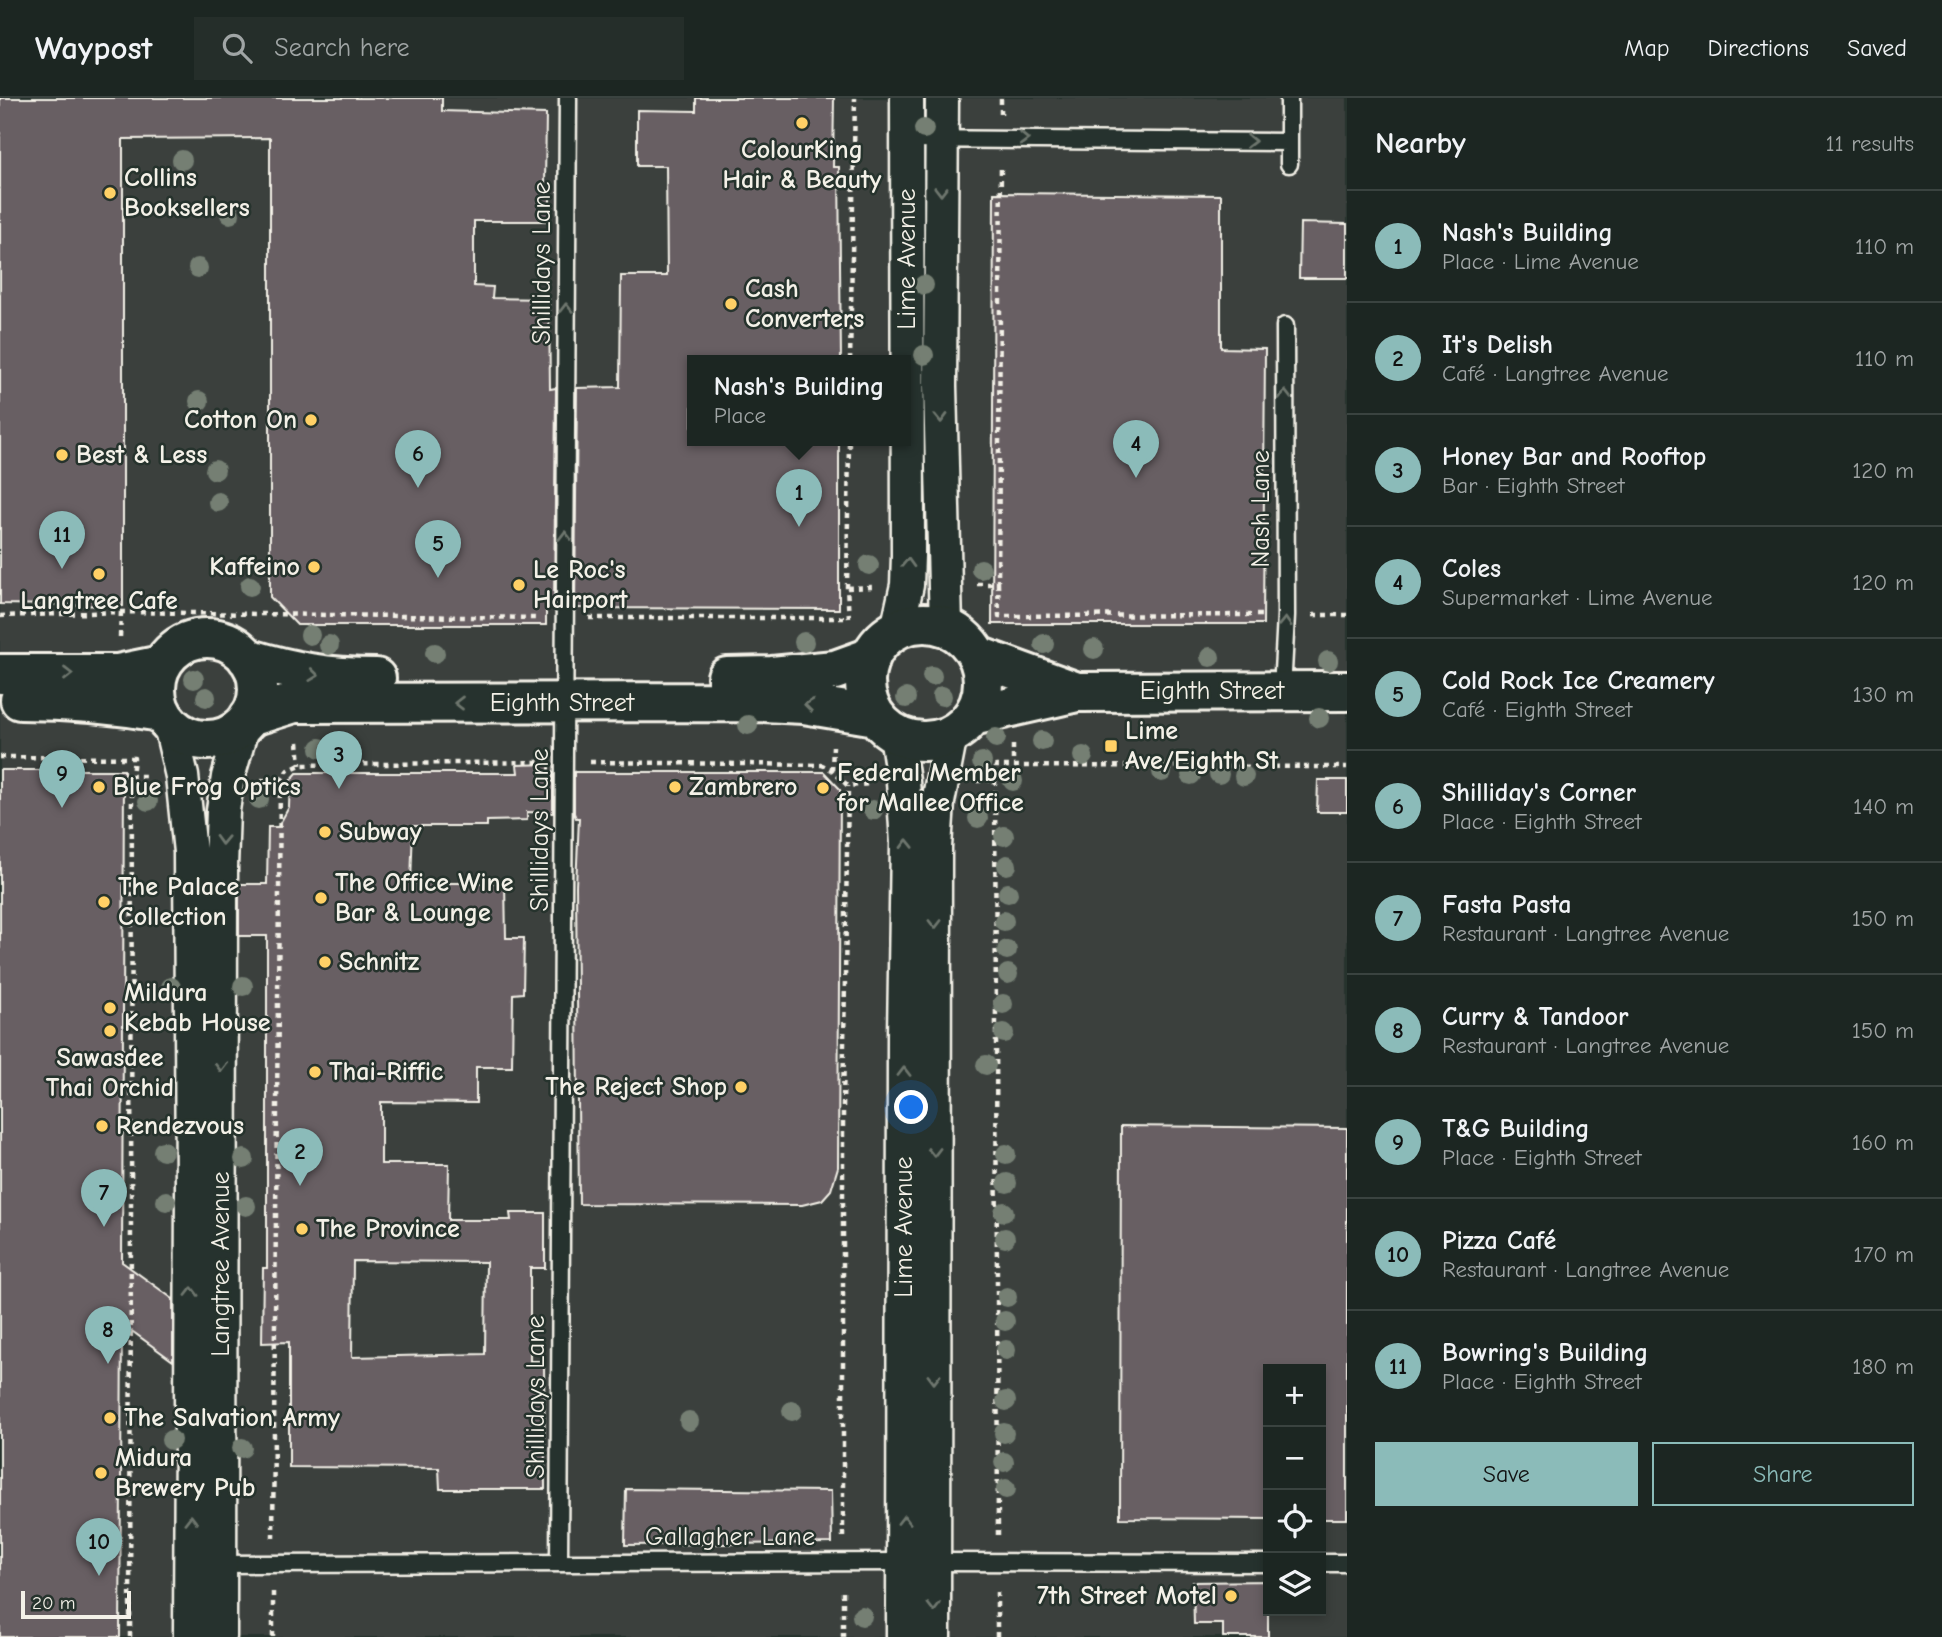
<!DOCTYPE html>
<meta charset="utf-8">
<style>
body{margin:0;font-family:"Comic Neue",sans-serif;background:#252e2a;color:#f1f3f6}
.controls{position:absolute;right:21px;bottom:21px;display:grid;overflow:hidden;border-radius:0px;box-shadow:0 4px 10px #0003}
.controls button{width:63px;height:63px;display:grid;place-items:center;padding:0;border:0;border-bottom:2px solid #3a4340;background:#1c2622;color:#f1f3f6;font:35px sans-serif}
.scale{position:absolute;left:21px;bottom:18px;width:110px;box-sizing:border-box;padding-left:7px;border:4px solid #f4f1e8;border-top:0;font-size:19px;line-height:24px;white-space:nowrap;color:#f4f1e8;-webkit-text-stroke:5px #26332d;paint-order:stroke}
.you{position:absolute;left:912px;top:1010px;width:24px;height:24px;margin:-18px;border:5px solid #fff;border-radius:50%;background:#1a73e8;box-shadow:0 0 0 10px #1a73e833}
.badge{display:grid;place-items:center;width:46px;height:46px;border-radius:50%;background:#8bbbb9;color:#111;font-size:23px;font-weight:700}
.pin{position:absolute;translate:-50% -58px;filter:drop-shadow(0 2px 4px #0008)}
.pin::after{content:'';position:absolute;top:37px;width:24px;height:21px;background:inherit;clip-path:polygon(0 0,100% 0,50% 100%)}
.popup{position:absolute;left:687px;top:257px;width:224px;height:91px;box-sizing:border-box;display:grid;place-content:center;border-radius:0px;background:#1c2622;filter:drop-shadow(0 2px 5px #0005);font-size:23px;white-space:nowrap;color:#a0a5a5}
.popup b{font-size:26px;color:#f1f3f6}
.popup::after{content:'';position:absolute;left:50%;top:100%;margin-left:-14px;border:14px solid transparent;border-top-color:#1c2622}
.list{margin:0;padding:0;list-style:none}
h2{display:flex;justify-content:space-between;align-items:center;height:91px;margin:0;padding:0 28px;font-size:30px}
h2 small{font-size:23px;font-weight:400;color:#a0a5a5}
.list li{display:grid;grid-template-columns:46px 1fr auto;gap:21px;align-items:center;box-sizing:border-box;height:112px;padding:0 28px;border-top:2px solid #3a4340}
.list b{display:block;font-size:26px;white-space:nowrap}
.list p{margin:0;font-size:23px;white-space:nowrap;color:#a0a5a5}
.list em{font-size:23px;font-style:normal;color:#a0a5a5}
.actions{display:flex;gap:14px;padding:21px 28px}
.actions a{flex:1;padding:16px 0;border:2px solid #8bbbb9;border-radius:0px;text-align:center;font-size:24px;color:#8bbbb9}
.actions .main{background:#8bbbb9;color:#111}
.icon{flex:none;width:38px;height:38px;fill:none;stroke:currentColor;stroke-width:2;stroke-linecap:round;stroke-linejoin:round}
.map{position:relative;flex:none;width:1347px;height:1539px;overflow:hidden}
header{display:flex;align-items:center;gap:42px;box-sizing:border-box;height:98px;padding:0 35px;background:#1c2622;border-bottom:2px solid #3a4340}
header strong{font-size:33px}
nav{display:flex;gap:38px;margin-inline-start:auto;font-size:24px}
.search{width:490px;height:63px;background:#252e2a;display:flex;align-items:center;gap:18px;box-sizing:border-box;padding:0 24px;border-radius:0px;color:#a0a5a5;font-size:26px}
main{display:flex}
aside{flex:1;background:#1c2622}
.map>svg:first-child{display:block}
.built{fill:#3a403e;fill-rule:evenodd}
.building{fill:#685f64;stroke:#f4f1e8;stroke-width:2;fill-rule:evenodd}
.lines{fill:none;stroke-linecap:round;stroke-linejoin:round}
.service-casing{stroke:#f4f1e8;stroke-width:21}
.minor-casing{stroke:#f4f1e8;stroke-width:37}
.tertiary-casing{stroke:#f4f1e8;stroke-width:44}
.path{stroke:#f4f1e8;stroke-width:4.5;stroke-dasharray:5 5;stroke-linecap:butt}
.service{stroke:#26332d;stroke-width:16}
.minor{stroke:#26332d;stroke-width:32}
.tertiary{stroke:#26332d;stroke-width:38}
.tree{fill:#757f73}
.oneway{stroke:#6e766e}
.poi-dot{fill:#ffd166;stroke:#26332d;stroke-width:2.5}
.labels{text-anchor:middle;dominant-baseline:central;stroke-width:5;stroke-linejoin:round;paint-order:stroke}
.poi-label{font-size:26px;font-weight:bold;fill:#f4f1e8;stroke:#26332d;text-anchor:start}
.street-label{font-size:26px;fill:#f4f1e8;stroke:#26332d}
</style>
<header>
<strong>Waypost</strong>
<div class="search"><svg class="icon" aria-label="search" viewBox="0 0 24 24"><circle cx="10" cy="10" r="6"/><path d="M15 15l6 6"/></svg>Search here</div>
<nav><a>Map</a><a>Directions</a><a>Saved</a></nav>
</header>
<main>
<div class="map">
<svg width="1347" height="1539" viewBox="0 0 1347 1539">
<rect width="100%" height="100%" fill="#26332d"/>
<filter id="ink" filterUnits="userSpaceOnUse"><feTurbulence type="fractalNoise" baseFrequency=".0143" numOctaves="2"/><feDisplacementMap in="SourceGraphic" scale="14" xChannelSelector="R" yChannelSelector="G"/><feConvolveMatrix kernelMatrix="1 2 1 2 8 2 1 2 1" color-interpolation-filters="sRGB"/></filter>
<g filter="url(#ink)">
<path class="built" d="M 0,0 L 1347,0 L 1347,1539 L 0,1539 ZM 692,263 L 906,263 L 906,343 L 692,343 ZM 1268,1271 L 1321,1271 L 1321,1513 L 1268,1513 Z"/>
<path class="building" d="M 0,0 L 442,0 L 442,13 L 546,16 L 545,86 L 550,86 L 550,123 L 474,123 L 474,188 L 493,189 L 492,200 L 549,201 L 550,291 L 556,290 L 554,510 L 546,510 L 546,527 L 297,527 L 270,499 L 270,40 L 123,41 L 123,508 L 0,506 Z
M 696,0 L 834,0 L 833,69 L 839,69 L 841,263 L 692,263 L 692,343 L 839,343 L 839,511 L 575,510 L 577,290 L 620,289 L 621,178 L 667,178 L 666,68 L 637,68 L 637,12 L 696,13 Z
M 994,95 L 1221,97 L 1221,250 L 1265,251 L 1263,526 L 992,526 Z
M 1300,125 L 1347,126 L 1347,180 L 1299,180 Z
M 549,666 L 549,674 L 553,674 L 553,715 L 527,714 L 527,722 L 487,723 L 487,728 L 413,728 L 411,785 L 505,785 L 506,840 L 524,840 L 523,895 L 513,896 L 512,969 L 476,969 L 476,1005 L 381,1004 L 381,1066 L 449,1066 L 448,1122 L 511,1122 L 510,1115 L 545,1115 L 545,1170 L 530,1170 L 530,1263 L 544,1263 L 545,1391 L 440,1391 L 439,1370 L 289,1369 L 289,1244 L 262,1245 L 263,1170 L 267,1170 L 267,838 L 239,838 L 239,786 L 267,786 L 268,729 L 278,729 L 289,709 L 290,683 L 297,675 L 518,675 L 517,667 ZM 353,1163 L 486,1164 L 485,1256 L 352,1259 Z
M 0,672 L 124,672 L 122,1164 L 173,1201 L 173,1263 L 122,1226 L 120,1539 L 0,1539 Z
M 574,674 L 824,674 L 840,691 L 838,1069 L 831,1092 L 822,1102 L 802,1107 L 579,1106 L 576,788 L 579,720 L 576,720 L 574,715 Z
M 1318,682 L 1347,682 L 1347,714 L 1317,714 Z
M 1121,1028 L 1347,1030 L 1347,1421 L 1321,1421 L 1321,1271 L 1268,1271 L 1268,1421 L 1120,1420 Z
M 626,1391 L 831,1393 L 832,1445 L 625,1447 Z
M 1268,1483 L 1268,1539 L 1223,1539 L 1223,1526 L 1194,1526 L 1193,1484 Z"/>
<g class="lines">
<defs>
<path id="service" d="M 1289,0 L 1289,66
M 907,41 L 1289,44
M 1282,593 L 1286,517 L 1285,228
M 559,1464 L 568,0
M 931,1464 L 1268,1465
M 1321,1465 L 1347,1465
M 217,1466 L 909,1464"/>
<path id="minor" d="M 942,0 L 940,288 L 946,529
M 897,532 L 907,487 L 908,458 L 907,0
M 170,627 L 182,678 L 190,754 L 192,1092 L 190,1539
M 896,636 L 903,683 L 907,745 L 904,938 L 903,1539
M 220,1539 L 221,769 L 223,712 L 228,679 L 243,627
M 934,1539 L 935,749 L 938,704 L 951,637"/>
<path id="tertiary" d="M865 584a59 59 0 1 1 118 0a59 59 0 1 1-118 0Z
M156 591a51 51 0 1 1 102 0a51 51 0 1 1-102 0Z
M 978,558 L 1077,594
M 247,560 C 293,574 328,580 376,580
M 0,576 L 117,576 L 161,567
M 727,579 L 772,578 L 835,572 L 871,559
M 20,602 C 68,602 114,606 161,614
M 972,618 L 1077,594 L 1347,593
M 249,619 L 294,605 L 763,604 L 804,606 L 876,618"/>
</defs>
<use href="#service" class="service-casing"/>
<use href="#minor" class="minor-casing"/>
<use href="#tertiary" class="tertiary-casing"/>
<path class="path" d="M 1001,16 L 1001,0
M 850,263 L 855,0
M 977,486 L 998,486 L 999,518 L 1262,517
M 998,486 L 1001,67
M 847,490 L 849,343
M 1313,517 L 1347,517
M 0,518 L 121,514 L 538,520
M 589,520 L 849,520 L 847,490 L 874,489
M 120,539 L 121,514
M 298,644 L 300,667
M 1013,647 L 1013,667
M 0,659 L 134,660 L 132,678 L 147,678
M 590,664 L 822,667 L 832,672 L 848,688 L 870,686
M 832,672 L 833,648
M 261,682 L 280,684 L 287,673 L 300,667 L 539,664
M 995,682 L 998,1440
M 977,683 L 995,682 L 996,668 L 1347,669
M 843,1439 L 843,1010 L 848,688
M 273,1440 L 280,684
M 130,1539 L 132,678
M 273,1539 L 273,1491
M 843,1539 L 843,1490
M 997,1539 L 997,1491"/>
<use href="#service" class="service"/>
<use href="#minor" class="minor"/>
<use href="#tertiary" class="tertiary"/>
</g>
<g class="tree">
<circle cx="924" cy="31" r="10"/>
<circle cx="182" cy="62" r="10"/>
<circle cx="230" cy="116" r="10"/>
<circle cx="198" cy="170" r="10"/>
<circle cx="924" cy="187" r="10"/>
<circle cx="924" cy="257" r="10"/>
<circle cx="199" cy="303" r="10"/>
<circle cx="215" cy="372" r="10"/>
<circle cx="218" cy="404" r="10"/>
<circle cx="869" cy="467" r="10"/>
<circle cx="981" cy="471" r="10"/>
<circle cx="250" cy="488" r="10"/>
<circle cx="310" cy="537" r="10"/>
<circle cx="804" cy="544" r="10"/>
<circle cx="1044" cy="546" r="10"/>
<circle cx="329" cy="547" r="10"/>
<circle cx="1094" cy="551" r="10"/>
<circle cx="435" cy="555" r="10"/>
<circle cx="1210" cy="559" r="10"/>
<circle cx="1328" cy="563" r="10"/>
<circle cx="932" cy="578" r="10"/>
<circle cx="194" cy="581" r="10"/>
<circle cx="942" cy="598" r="10"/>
<circle cx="206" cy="599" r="10"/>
<circle cx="906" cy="600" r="10"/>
<circle cx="1319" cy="620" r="10"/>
<circle cx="748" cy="627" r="10"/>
<circle cx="996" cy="640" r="10"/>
<circle cx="1042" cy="643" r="10"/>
<circle cx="320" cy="650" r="10"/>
<circle cx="1083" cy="658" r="10"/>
<circle cx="982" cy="664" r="10"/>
<circle cx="1162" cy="674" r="10"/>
<circle cx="1219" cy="676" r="10"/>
<circle cx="1191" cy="677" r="10"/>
<circle cx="1244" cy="678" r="10"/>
<circle cx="1013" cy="683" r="10"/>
<circle cx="259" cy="701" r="10"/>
<circle cx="148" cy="703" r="10"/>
<circle cx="873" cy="712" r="10"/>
<circle cx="978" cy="720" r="10"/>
<circle cx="1004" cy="738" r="10"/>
<circle cx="1007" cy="767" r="10"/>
<circle cx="1008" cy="795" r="10"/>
<circle cx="1004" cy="823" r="10"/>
<circle cx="1007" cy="852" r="10"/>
<circle cx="1008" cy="876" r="10"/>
<circle cx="243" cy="888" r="10"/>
<circle cx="171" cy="889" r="10"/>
<circle cx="1003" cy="906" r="10"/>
<circle cx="1004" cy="935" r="10"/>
<circle cx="986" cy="967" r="10"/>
<circle cx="163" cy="1053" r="10"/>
<circle cx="1006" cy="1056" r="10"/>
<circle cx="244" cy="1061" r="10"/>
<circle cx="1007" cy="1085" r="10"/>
<circle cx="166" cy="1103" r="10"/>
<circle cx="246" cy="1108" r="10"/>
<circle cx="1004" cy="1114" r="10"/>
<circle cx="1005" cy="1140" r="10"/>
<circle cx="1007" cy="1199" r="10"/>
<circle cx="1005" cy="1223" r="10"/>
<circle cx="1006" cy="1252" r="10"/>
<circle cx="1006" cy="1303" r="10"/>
<circle cx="792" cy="1313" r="10"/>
<circle cx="689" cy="1323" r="10"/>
<circle cx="1004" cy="1335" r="10"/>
<circle cx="171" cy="1342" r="10"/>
<circle cx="242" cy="1350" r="10"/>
<circle cx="1004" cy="1364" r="10"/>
<circle cx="1006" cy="1391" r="10"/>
<circle cx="862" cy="1518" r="10"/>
</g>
<defs><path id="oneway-chevron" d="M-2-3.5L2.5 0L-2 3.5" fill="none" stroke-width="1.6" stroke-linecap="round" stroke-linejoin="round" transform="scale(1.75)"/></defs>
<g class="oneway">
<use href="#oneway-chevron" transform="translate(1024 41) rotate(1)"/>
<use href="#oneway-chevron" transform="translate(1251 43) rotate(1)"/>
<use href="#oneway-chevron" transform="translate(941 93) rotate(90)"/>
<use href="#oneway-chevron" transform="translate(566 210) rotate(-90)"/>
<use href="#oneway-chevron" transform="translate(1285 297) rotate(-90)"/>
<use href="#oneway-chevron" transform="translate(941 320) rotate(89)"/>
<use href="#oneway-chevron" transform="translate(565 438) rotate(-90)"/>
<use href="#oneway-chevron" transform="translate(908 465) rotate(-88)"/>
<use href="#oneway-chevron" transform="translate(1285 524) rotate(-88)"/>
<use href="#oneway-chevron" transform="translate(68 576)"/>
<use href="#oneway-chevron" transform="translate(314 577) rotate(7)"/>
<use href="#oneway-chevron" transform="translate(459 605) rotate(-180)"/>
<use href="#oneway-chevron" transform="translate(809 607) rotate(-173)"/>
<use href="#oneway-chevron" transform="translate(222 742) rotate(92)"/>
<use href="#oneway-chevron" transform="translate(907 746) rotate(-91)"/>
<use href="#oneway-chevron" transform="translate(935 826) rotate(90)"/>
<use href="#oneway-chevron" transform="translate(221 969) rotate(90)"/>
<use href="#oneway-chevron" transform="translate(904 974) rotate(-90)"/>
<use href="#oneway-chevron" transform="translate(934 1054) rotate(90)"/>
<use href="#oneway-chevron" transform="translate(192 1194) rotate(-90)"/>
<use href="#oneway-chevron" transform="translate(934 1281) rotate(90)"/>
<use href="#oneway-chevron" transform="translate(191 1422) rotate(-90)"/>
<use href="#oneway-chevron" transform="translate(904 1422) rotate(-90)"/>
<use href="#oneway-chevron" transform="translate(934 1509) rotate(90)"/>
</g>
</g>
<g class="poi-dot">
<circle cx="802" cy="25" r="7"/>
<circle cx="110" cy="95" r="7"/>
<circle cx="731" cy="206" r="7"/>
<circle cx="311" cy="322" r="7"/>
<circle cx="62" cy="357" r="7"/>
<circle cx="314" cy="469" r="7"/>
<circle cx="99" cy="476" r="7"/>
<circle cx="519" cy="487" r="7"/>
<rect x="1104" y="641" width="14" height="14" rx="3.5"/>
<circle cx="99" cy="689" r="7"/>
<circle cx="675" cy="689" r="7"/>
<circle cx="823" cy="690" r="7"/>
<circle cx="325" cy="734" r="7"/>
<circle cx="321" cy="800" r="7"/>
<circle cx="104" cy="804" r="7"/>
<circle cx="325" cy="864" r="7"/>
<circle cx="110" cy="910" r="7"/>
<circle cx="110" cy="933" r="7"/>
<circle cx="315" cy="974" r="7"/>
<circle cx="741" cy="989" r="7"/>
<circle cx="102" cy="1028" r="7"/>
<circle cx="302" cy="1131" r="7"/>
<circle cx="110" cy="1320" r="7"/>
<circle cx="101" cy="1375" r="7"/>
<circle cx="1231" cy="1498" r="7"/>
</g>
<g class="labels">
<g class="poi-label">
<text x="802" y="52" text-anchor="middle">ColourKing<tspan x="802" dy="30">Hair &amp; Beauty</tspan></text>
<text x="124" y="80">Collins<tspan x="124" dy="30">Booksellers</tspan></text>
<text x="745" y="191">Cash<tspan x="745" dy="30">Converters</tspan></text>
<text x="297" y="322" text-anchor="end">Cotton On</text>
<text x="76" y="357">Best &amp; Less</text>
<text x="300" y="469" text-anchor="end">Kaffeino</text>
<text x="533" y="472">Le Roc's<tspan x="533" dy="30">Hairport</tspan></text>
<text x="99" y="503" text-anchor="middle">Langtree Cafe</text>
<text x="1125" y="633">Lime<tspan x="1125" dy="30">Ave/Eighth St</tspan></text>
<text x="837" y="675">Federal Member<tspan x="837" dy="30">for Mallee Office</tspan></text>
<text x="113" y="689">Blue Frog Optics</text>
<text x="689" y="689">Zambrero</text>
<text x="339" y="734">Subway</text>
<text x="335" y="785">The Office Wine<tspan x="335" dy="30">Bar &amp; Lounge</tspan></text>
<text x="118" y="789">The Palace<tspan x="118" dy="30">Collection</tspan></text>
<text x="339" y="864">Schnitz</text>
<text x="124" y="895">Mildura<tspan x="124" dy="30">Kebab House</tspan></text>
<text x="110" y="960" text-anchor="middle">Sawasdee<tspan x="110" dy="30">Thai Orchid</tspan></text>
<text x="329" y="974">Thai-Riffic</text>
<text x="727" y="989" text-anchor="end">The Reject Shop</text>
<text x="116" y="1028">Rendezvous</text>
<text x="316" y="1131">The Province</text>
<text x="124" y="1320">The Salvation Army</text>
<text x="115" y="1360">Midura<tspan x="115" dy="30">Brewery Pub</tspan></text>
<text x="1217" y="1498" text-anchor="end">7th Street Motel</text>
</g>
<g class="street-label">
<text transform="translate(907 161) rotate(-90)">Lime Avenue</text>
<text transform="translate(542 165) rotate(-90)">Shillidays Lane</text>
<text transform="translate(1261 411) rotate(-90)">Nash Lane</text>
<text x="1212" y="593">Eighth Street</text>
<text x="562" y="605">Eighth Street</text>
<text transform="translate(540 732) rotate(-90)">Shillidays Lane</text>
<text transform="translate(904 1129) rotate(-90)">Lime Avenue</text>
<text transform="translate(221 1166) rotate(-90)">Langtree Avenue</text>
<text transform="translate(536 1299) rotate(-90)">Shillidays Lane</text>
<text x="730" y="1439">Gallagher Lane</text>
</g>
</g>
</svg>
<div class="controls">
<button>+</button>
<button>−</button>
<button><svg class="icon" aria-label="locate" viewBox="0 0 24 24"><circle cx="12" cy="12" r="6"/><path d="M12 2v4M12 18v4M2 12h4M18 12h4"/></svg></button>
<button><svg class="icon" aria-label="layers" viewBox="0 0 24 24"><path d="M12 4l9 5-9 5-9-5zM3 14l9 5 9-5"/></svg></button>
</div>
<div class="scale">20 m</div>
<div class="you"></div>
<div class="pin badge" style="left:799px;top:429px">1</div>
<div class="popup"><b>Nash's Building</b>Place</div>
<div class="pin badge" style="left:300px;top:1088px">2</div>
<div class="pin badge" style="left:339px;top:691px">3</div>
<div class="pin badge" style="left:1136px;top:380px">4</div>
<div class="pin badge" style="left:438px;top:480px">5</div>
<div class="pin badge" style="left:418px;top:390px">6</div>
<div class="pin badge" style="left:104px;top:1129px">7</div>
<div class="pin badge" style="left:108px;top:1266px">8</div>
<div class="pin badge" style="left:62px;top:710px">9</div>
<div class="pin badge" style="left:99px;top:1478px">10</div>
<div class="pin badge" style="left:62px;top:471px">11</div>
</div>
<aside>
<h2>Nearby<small>11 results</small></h2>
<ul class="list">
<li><span class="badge">1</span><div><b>Nash's Building</b><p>Place · Lime Avenue</p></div><em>110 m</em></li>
<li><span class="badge">2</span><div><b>It's Delish</b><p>Café · Langtree Avenue</p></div><em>110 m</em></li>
<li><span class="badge">3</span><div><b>Honey Bar and Rooftop</b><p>Bar · Eighth Street</p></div><em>120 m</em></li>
<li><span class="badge">4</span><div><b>Coles</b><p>Supermarket · Lime Avenue</p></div><em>120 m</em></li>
<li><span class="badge">5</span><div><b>Cold Rock Ice Creamery</b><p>Café · Eighth Street</p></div><em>130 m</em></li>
<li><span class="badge">6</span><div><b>Shilliday's Corner</b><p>Place · Eighth Street</p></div><em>140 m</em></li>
<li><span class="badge">7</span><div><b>Fasta Pasta</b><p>Restaurant · Langtree Avenue</p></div><em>150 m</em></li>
<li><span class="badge">8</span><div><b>Curry &amp; Tandoor</b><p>Restaurant · Langtree Avenue</p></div><em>150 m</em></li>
<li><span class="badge">9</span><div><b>T&amp;G Building</b><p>Place · Eighth Street</p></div><em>160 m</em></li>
<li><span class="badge">10</span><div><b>Pizza Café</b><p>Restaurant · Langtree Avenue</p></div><em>170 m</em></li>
<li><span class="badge">11</span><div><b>Bowring's Building</b><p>Place · Eighth Street</p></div><em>180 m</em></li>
</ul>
<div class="actions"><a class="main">Save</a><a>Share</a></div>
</aside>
</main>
